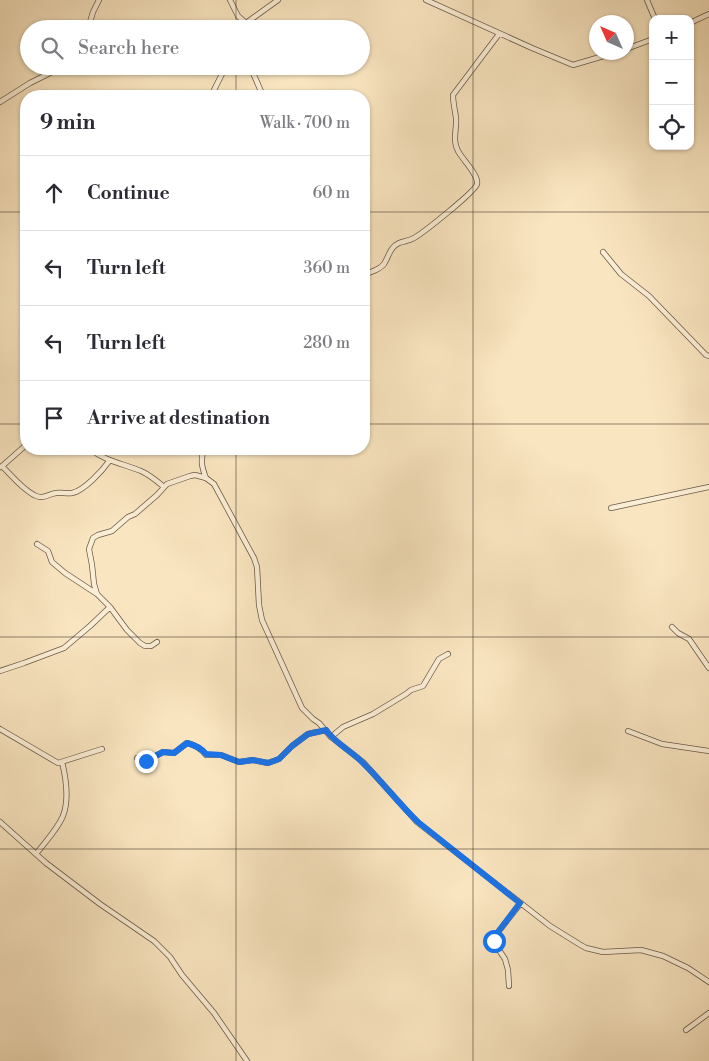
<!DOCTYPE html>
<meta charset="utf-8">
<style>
body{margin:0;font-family:"Libre Bodoni",serif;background:#f2f2f3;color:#2b2b33}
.controls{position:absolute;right:15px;top:15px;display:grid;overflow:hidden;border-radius:10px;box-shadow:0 1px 4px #0004}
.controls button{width:45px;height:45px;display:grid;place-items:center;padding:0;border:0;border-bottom:1px solid #e1e1e2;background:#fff;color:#2b2b33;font:25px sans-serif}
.compass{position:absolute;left:589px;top:15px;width:45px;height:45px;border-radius:50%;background:#fff;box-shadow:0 1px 4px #0004;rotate:315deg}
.stop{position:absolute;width:15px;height:15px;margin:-11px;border:4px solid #1a73e8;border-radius:50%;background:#fff}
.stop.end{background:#1a73e8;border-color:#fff;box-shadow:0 1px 5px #0008}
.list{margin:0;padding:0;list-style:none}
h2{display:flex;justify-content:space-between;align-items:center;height:65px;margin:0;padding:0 20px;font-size:21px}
h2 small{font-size:16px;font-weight:400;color:#7c7c81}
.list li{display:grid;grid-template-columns:32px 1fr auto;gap:15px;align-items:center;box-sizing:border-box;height:75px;padding:0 20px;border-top:1px solid #e1e1e2}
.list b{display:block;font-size:19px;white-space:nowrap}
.list em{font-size:16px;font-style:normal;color:#7c7c81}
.icon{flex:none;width:28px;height:28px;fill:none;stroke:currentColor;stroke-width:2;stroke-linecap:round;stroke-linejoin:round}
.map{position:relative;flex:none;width:709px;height:1061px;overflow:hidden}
.search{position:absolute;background:#fff;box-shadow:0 1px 4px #0004;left:20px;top:20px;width:350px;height:55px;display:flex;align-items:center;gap:12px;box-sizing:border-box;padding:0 18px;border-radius:28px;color:#7c7c81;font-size:19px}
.panel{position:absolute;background:#fff;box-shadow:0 1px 4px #0004;left:20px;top:90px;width:350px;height:365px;border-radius:20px}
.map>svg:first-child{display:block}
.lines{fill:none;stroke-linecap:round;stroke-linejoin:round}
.street-casing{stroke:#685a47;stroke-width:6}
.street{stroke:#fbeed6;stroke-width:4.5}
.route{stroke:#1a73e8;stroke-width:6}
.grid{fill:none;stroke:#382b1f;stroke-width:1;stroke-opacity:0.55}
</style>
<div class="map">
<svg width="709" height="1061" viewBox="0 0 709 1061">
<rect width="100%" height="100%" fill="#f9e5c0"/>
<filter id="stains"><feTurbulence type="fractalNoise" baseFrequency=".004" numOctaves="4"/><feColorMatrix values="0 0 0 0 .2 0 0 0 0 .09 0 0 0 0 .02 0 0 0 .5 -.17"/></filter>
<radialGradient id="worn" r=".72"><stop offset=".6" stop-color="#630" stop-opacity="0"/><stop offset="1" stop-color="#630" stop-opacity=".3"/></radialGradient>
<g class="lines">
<defs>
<path id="street" d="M 230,0 L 238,16 L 246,23
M 426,0 L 532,48 L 573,65 L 617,52
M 647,0 L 655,19
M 690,23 L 709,14
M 88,29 L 93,12 L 99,0
M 243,29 L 246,23 L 278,0
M 626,49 L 653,39
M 250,66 L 263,96
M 211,96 L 226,66
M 0,102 L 30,83 L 64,66
M 603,252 L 621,274 L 649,296 L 706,355 L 709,356
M 364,274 C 370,273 380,269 384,264 C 389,256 390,247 399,243 C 404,241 409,241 414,238 C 423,233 476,191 477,184 C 479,175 462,159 458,151 C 452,140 457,129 456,118 C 455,110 453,103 453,95 L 499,34
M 90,449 C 105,461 124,464 141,471 C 150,475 157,481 164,487
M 204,449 C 200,460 202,468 206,478
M 2,466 C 12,476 22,489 34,495 C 43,500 48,494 56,493 C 61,492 67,494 72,493 C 84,491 103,470 110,460
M 1,467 L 26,445
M 611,508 L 709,487
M 37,544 L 48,551 L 52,562 L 65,573 L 97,594 L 110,607 L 127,630 L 140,643 L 145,646 L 151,646 L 157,642
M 97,594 L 94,584 L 92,565 L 89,549 L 93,538 L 98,535 L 112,531 L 128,517 L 135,514 L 157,495 L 167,484 L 190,476 L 195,475 L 206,478 L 214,484 L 254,558 L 257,567 L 259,605 L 262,620 L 302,708 L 313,719 L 319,723 L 331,737 L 363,762 L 417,822 L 550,926 L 579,944 L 586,948 L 603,952 L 641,950 L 663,956 L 688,968 L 709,982
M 672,627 L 678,633 L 689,639 L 709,668
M 0,671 L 24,663 L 64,648 L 90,626 L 110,607
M 0,729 L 58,763 L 102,749
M 628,731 L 662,744 L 709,751
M 331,737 L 343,727 L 373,714 L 406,694 L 411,690 L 423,686 L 439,659 L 448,654
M 137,758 L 146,761 L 163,752 L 174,753 L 187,743 C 195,745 201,748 206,755 L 221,755 L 239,762 L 253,760 L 268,763 L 279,759 L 292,746 L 308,734 L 326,730
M 0,822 L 46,863 L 100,904 L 154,941 L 170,957 L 182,975 L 214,1013 L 247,1061
M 36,854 C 45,842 57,830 63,816 C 69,800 66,778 62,762
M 509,986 L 508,970 L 505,959 L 493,941 L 495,936 L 521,903
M 686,1030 L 709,1013"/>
</defs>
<use href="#street" class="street-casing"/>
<use href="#street" class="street"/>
</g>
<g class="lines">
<path class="route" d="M 146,761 L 163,752 L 174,753 L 187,743 C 195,745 201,748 206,754 L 221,755 L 239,762 L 253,760 L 268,763 L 279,759 L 292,746 L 308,734 L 326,730 C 335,743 350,750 361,761 C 381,780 398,803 418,822 L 520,903 L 495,936 L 494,941"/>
</g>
<path class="grid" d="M 236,0 L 236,29M 473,0 L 473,1061M 236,66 L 236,96M 0,212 L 26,212M 364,212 L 709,212M 0,424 L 26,424M 364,424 L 709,424M 236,449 L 236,1061M 0,637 L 709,637M 0,849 L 709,849"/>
<rect width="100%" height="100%" filter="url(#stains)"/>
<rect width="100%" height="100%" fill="url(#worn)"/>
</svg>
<div class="controls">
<button>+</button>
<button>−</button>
<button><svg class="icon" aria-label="locate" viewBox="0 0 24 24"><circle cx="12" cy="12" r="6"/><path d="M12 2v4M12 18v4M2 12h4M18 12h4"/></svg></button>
</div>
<svg class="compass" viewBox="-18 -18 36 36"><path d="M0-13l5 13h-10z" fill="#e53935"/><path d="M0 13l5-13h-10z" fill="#7c7c81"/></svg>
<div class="stop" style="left:494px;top:941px"></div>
<div class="stop end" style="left:146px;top:761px"></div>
<div class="search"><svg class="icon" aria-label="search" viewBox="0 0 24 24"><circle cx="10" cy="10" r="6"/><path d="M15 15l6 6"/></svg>Search here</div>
<section class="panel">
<h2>9 min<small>Walk · 700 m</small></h2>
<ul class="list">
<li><svg class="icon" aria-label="ahead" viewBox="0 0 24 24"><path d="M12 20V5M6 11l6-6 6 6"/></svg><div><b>Continue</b></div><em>60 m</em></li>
<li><svg class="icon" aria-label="left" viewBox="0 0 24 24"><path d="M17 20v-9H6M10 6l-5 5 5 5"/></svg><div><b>Turn left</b></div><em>360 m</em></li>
<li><svg class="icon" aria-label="left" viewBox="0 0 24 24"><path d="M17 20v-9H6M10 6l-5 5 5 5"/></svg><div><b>Turn left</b></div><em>280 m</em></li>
<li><svg class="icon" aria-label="arrive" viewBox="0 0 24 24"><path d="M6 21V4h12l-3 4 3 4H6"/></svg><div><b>Arrive at destination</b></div></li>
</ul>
</section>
</div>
